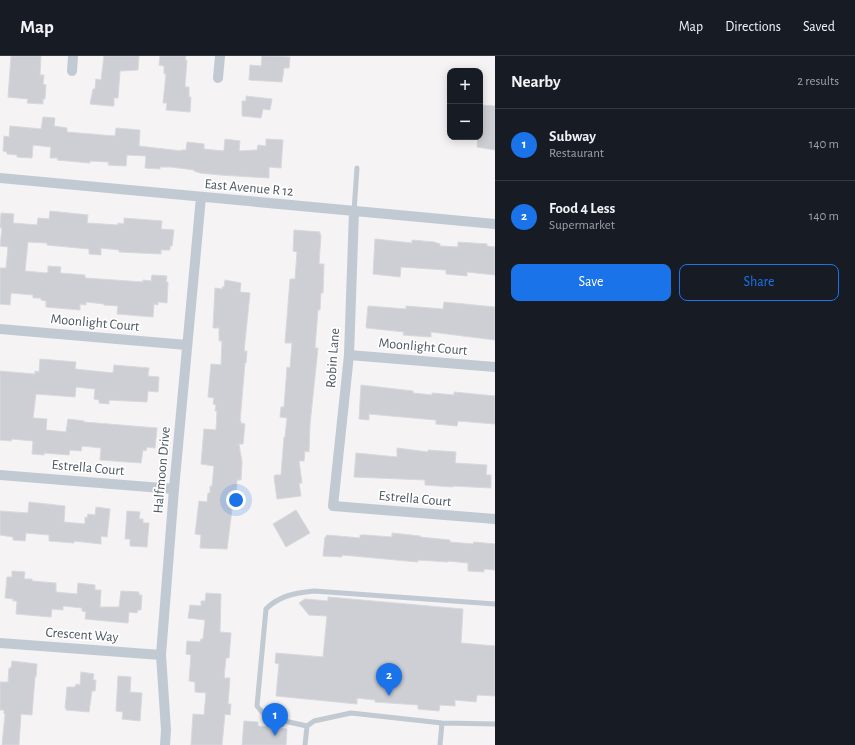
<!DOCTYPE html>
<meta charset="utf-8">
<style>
body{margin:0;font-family:"Alegreya Sans",sans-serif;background:#242831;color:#f1f3f6}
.controls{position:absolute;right:12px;top:12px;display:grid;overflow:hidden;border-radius:8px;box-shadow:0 2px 10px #0003}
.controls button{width:36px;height:36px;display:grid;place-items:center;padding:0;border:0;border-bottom:1px solid #363941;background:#171b24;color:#f1f3f6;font:20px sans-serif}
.you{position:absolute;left:236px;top:444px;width:14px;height:14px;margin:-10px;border:3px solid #fff;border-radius:50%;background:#1a73e8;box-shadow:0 0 0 6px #1a73e833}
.badge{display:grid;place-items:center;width:26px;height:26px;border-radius:50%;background:#1a73e8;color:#fff;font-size:13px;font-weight:700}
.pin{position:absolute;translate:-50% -33px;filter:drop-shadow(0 1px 2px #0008)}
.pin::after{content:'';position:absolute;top:21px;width:14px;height:12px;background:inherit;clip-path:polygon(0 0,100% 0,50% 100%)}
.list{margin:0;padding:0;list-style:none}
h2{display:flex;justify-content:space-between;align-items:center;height:52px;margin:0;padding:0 16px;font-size:17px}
h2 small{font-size:13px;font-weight:400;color:#9ea1a6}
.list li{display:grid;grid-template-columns:26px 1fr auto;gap:12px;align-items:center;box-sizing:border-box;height:72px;padding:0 16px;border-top:1px solid #363941}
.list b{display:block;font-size:15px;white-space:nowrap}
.list p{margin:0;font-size:13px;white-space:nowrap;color:#9ea1a6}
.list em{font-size:13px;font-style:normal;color:#9ea1a6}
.actions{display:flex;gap:8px;padding:12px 16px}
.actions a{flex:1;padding:9px 0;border:1px solid #1a73e8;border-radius:8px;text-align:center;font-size:14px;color:#1a73e8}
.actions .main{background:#1a73e8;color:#fff}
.map{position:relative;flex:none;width:495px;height:689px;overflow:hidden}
header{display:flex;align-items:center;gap:24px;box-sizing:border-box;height:56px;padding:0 20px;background:#171b24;border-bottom:1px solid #363941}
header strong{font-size:19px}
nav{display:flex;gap:22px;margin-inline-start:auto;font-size:14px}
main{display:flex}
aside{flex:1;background:#171b24}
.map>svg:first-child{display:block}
.building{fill:#cdcfd5;stroke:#d7d9de}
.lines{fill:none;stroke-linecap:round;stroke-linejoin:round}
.service{stroke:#c1cad2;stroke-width:5}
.minor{stroke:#c1cad2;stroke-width:10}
.labels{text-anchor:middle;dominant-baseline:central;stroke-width:3.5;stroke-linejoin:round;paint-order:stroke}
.street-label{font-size:14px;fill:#4a5661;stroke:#fff}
</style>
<header>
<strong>Map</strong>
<nav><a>Map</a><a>Directions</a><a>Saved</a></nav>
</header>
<main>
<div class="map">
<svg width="495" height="689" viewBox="0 0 495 689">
<rect width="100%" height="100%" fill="#f5f3f3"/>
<path class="building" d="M 11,0 L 41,0 L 40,19 L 44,19 L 43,28 L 46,29 L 45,43 L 43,43 L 43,48 L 27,47 L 28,43 L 8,41 Z
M 104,0 L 139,0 L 138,14 L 120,15 L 118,42 L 114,42 L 114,50 L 111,50 L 90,48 L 93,33 L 95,33 L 96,23 L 101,24 Z
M 160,0 L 186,0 L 185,4 L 187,4 L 185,31 L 189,31 L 189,41 L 191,41 L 190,56 L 166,54 L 167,47 L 163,47 L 166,18 L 164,18 L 164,10 L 159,9 Z
M 262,0 L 290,1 L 289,12 L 284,12 L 282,26 L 249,24 L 250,9 L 261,10 Z
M 246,40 L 272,43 L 270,54 L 263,53 L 261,62 L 242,60 L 242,45 L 246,45 Z
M 481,49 L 495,50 L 495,94 L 477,91 L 478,81 L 480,81 Z
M 43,61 L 55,62 L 54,70 L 67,72 L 67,76 L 115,80 L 116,72 L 140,74 L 139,90 L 181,95 L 181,94 L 186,94 L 187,86 L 204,88 L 204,93 L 223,95 L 224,94 L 225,83 L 240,85 L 239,95 L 257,94 L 258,89 L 266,90 L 266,83 L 283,84 L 281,112 L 269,111 L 269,122 L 220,119 L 200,117 L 194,115 L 194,114 L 171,111 L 160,111 L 160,113 L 145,112 L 146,100 L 127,99 L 126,110 L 108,109 L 109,106 L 90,105 L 90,107 L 57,104 L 58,102 L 50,102 L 51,91 L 33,89 L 32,102 L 17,101 L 17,99 L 7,98 L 7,96 L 3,95 L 4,80 L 9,81 L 10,70 L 41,73 Z
M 50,155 L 88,159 L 87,167 L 118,169 L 118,167 L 124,168 L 124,162 L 162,165 L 161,173 L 174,174 L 172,190 L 170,190 L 170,194 L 161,194 L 161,198 L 119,196 L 119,194 L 101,192 L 101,199 L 89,198 L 89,193 L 47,189 L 47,187 L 28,186 L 25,215 L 46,217 L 48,216 L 48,210 L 61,211 L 60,217 L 85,219 L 85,222 L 143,226 L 143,224 L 151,225 L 152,219 L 167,220 L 166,226 L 168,226 L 167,247 L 158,246 L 158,249 L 154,248 L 153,261 L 117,258 L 118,250 L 104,249 L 104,248 L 86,246 L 86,249 L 80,248 L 80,254 L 46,251 L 46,245 L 41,244 L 41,242 L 33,242 L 33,239 L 11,237 L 10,249 L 0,248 L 0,212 L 6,212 L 8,191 L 0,190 L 2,172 L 0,172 L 1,157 L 14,158 L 13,167 L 37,169 L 38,162 L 49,163 Z
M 294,174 L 320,176 L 320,179 L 321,179 L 319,208 L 324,208 L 323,237 L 321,237 L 320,254 L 318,254 L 315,292 L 318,292 L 310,368 L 309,396 L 305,395 L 304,405 L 299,405 L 302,427 L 299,427 L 301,440 L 277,443 L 274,421 L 275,419 L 281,419 L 284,381 L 285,381 L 287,362 L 280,361 L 281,351 L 284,351 L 287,311 L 290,312 L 292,287 L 285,287 L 290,223 L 295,223 L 297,196 L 293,195 Z
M 375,183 L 412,187 L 412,184 L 434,186 L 440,188 L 440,190 L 458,191 L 458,186 L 487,188 L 487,190 L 495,191 L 495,219 L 467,216 L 467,220 L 446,218 L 446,214 L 401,211 L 400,221 L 373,218 Z
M 225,224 L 241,227 L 240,236 L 250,237 L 244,295 L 247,295 L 246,307 L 245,307 L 240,365 L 241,365 L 241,367 L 245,368 L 243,388 L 239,388 L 242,406 L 241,424 L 237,424 L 236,446 L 233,446 L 227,493 L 200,492 L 201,479 L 195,478 L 199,445 L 207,446 L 208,437 L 210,437 L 210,430 L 212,430 L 214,410 L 201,408 L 204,373 L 216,374 L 217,355 L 215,355 L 216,349 L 213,348 L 214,342 L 208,341 L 211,308 L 221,309 L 222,285 L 219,285 L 219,272 L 213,272 L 215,232 L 222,233 L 222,231 L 224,231 Z
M 444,246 L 495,251 L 495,284 L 431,276 L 431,281 L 403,279 L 404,276 L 367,272 L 366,271 L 368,250 L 406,253 L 406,250 L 443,253 Z
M 40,303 L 76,306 L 75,313 L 113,317 L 114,309 L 149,312 L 148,320 L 159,321 L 158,336 L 148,335 L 147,346 L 109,344 L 109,348 L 99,347 L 99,344 L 94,343 L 95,333 L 76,331 L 75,341 L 36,338 L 33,362 L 47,363 L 46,374 L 66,376 L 68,363 L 84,365 L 84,366 L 157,372 L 155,392 L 147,391 L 146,395 L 143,394 L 141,407 L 100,404 L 101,392 L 82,390 L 81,395 L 70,394 L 69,399 L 44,397 L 44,399 L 32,398 L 33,385 L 12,383 L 11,385 L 0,384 L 0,315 L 35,318 L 35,315 L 39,316 Z
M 361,329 L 413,335 L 413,337 L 432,339 L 432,337 L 454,339 L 454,336 L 495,340 L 495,368 L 458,365 L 457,370 L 436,368 L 436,364 L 369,358 L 369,364 L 359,363 Z
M 397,392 L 428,396 L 428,394 L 456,396 L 455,407 L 487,409 L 486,419 L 491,419 L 491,432 L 453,430 L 453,431 L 425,429 L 425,424 L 354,421 L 356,397 L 397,401 Z
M 29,446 L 65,450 L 64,466 L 85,468 L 85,461 L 87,462 L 88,458 L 95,459 L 96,451 L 110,453 L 107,481 L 101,480 L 101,488 L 74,485 L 74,487 L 49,485 L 49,479 L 26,477 L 25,485 L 13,484 L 13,481 L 0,479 L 0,455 L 28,457 Z
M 296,454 L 310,477 L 286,491 L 273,468 Z
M 127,455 L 140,456 L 139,463 L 143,463 L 143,467 L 149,467 L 147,491 L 130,490 L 130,483 L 125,483 Z
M 392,477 L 420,480 L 420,481 L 450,484 L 450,486 L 473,488 L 474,486 L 495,488 L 495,514 L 484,513 L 484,516 L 468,515 L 468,507 L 448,505 L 448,506 L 418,504 L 418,506 L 342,499 L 342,501 L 323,500 L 325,481 L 326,481 L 327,479 L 360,482 L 360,479 L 365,479 L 392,481 Z
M 12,515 L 25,516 L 24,523 L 32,523 L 32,525 L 56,527 L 56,536 L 77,538 L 78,527 L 95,529 L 95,534 L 101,534 L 100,551 L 119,551 L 121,535 L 139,536 L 139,539 L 142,539 L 141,554 L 138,554 L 137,557 L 129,556 L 128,567 L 85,563 L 86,556 L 82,555 L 82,552 L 63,550 L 63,554 L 52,553 L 51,561 L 16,558 L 17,545 L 13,545 L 13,543 L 5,542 L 7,521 L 12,521 Z
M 206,537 L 221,538 L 220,576 L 231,577 L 229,602 L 226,602 L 224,622 L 230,622 L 228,648 L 231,648 L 230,659 L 225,658 L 222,689 L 191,689 L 193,658 L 204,659 L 206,637 L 195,636 L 195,626 L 189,625 L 191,599 L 186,598 L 187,585 L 200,586 L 201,583 L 203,583 L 205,564 L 188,562 L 190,549 L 201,550 L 201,545 L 205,545 Z
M 328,541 L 463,553 L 461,587 L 495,590 L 495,640 L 477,639 L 476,646 L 455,644 L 455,650 L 440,649 L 439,655 L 418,653 L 418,649 L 375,646 L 375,644 L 357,642 L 357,648 L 276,640 L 279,608 L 275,607 L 276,597 L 323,601 L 327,560 L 309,559 L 299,547 L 305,543 L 328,545 Z
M 12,605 L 37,608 L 36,621 L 35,621 L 32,659 L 21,658 L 19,689 L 2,689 L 5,658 L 4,658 L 4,654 L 0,654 L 0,626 L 8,626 L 9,612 L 11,612 Z
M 81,616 L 94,618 L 93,624 L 96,624 L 95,635 L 92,635 L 89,656 L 66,654 L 66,652 L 65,652 L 67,631 L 75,631 L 76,628 L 80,629 Z
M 118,620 L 131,621 L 130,636 L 142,637 L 140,665 L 122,663 L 123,656 L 116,655 Z
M 244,665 L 258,666 L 258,670 L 287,673 L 286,689 L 242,689 Z"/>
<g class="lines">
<path class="service" d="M 354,155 L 357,112
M 307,670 L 266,661 L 257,650 L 266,553 C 280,539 296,537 314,535 L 495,548
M 305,689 L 307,670 L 314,665 L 351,657 L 442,667
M 440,689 L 442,667 L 495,668"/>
<path class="minor" d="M 72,15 L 73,0
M 218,22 L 220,0
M 0,122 L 495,168
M 354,155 L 349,299 L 333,450 L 495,463
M 0,273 L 187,289
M 349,299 L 495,311
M 0,419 L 174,433
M 0,587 L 161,599
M 165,689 L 166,674 L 161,599 L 174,433 L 201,141"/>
</g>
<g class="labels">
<g class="street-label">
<text transform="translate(249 132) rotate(5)">East Avenue R 12</text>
<text transform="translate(95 267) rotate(5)">Moonlight Court</text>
<text transform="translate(423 291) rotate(5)">Moonlight Court</text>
<text transform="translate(333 302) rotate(-86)">Robin Lane</text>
<text transform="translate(88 412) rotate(5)">Estrella Court</text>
<text transform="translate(162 414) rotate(-85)">Halfmoon Drive</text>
<text transform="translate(415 443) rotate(5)">Estrella Court</text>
<text transform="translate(82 579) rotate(4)">Crescent Way</text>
</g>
</g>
</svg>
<div class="controls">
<button>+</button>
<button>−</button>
</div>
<div class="you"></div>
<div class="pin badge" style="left:275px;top:680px">1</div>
<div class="pin badge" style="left:389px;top:640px">2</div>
</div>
<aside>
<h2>Nearby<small>2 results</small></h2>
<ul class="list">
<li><span class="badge">1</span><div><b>Subway</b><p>Restaurant</p></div><em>140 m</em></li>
<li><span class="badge">2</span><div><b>Food 4 Less</b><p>Supermarket</p></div><em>140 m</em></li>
</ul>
<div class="actions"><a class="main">Save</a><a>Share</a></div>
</aside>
</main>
